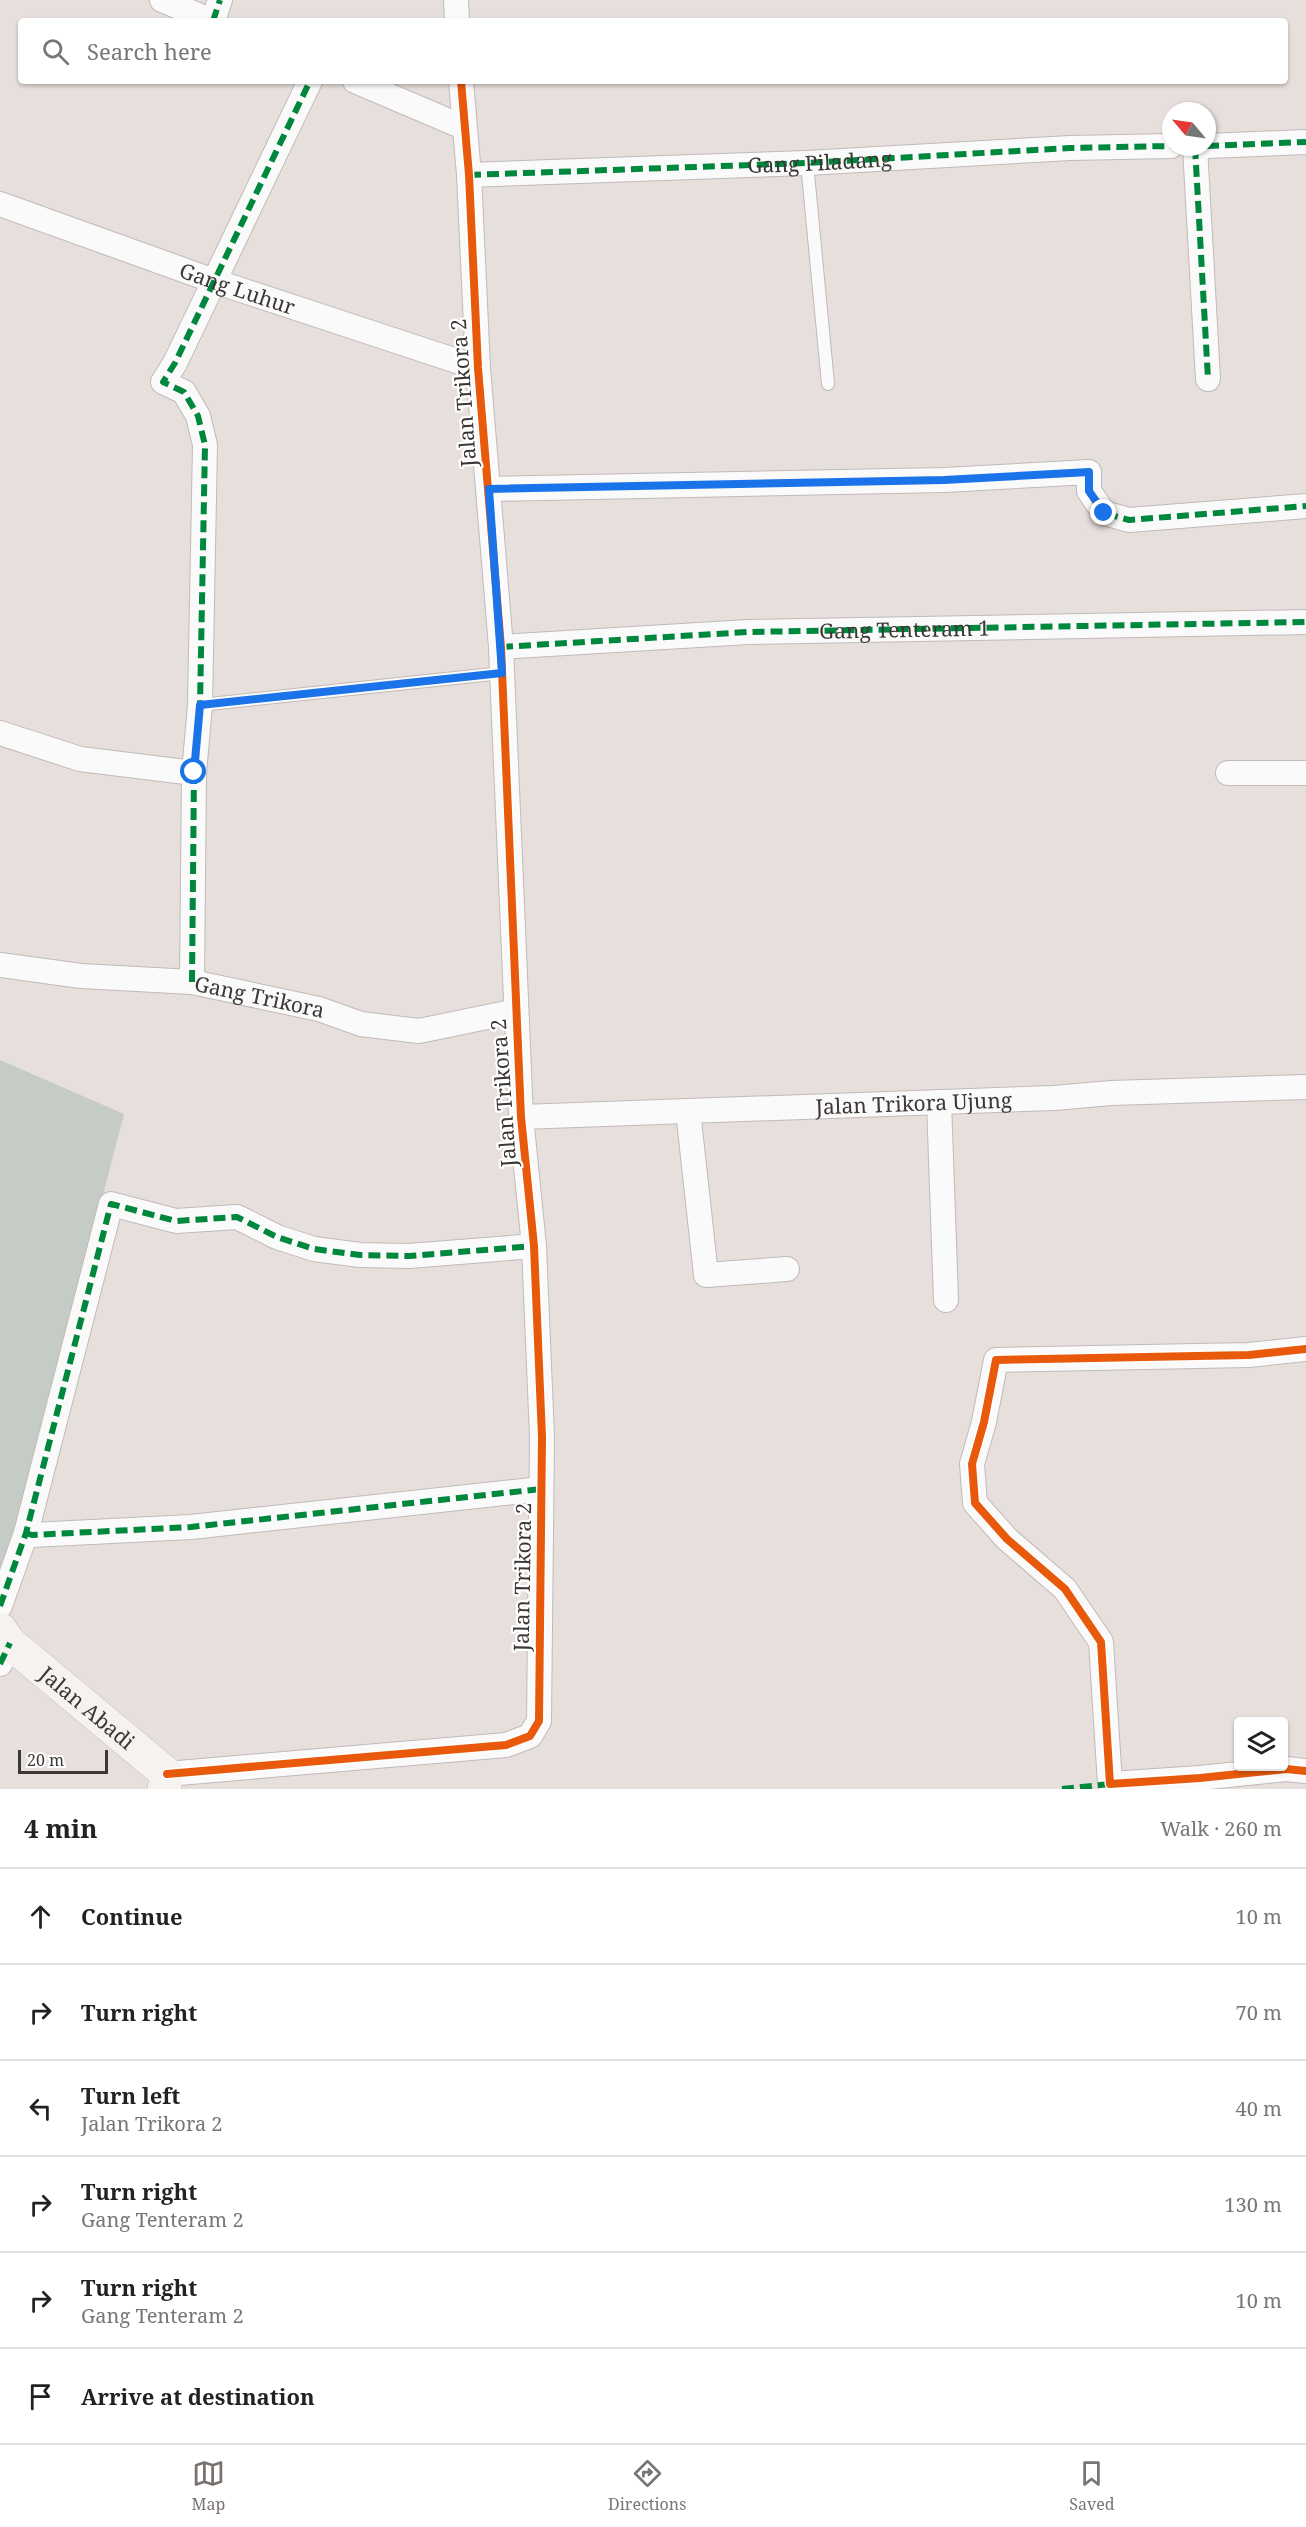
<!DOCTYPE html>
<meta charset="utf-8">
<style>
body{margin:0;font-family:"Noto Serif",serif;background:#f6f6f6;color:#222}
.controls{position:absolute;right:18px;bottom:18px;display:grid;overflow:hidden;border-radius:6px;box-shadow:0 2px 4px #0004}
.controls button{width:54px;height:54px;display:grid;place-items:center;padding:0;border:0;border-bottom:2px solid #e0e0e0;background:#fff;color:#222;font:30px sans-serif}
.compass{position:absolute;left:1162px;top:102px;width:54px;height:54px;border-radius:50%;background:#fff;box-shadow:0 2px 4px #0004;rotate:299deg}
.scale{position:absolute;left:18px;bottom:15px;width:90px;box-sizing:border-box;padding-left:6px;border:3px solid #3c3734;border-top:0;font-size:16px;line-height:21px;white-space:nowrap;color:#3c3734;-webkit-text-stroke:4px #fff;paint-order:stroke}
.stop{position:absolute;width:18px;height:18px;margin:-14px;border:4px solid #1a73e8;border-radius:50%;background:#fff}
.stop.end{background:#1a73e8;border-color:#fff;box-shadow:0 2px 6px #0008}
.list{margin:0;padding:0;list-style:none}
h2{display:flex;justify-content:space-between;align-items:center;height:78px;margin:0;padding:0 24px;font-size:26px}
h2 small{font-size:20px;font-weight:400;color:#767676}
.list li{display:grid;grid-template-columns:39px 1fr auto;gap:18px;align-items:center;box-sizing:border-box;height:96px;padding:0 24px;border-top:2px solid #e0e0e0}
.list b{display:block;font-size:22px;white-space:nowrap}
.list p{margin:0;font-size:20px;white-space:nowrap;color:#767676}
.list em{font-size:20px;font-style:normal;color:#767676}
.icon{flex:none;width:33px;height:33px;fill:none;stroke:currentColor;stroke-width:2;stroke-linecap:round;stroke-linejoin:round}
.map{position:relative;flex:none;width:1306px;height:1789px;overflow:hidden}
.search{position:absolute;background:#fff;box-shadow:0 2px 4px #0004;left:18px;right:18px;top:18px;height:66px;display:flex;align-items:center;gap:15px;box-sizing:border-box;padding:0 21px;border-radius:6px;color:#767676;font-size:22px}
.sheet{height:654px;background:#fff}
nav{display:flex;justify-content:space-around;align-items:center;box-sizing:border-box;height:84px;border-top:2px solid #e0e0e0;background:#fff;font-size:16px;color:#767676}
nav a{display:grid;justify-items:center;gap:3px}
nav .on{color:#78726f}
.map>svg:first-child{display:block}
.green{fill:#c5ccc5}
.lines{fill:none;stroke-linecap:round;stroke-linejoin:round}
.lane-casing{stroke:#c0bab8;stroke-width:14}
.street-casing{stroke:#c0bab8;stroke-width:26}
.secondary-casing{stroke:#c0bab8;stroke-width:34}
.lane{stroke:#fbfafa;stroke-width:12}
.street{stroke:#fbfafa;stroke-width:24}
.secondary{stroke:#f5f2f0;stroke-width:33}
.quiet{stroke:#00873e;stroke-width:6;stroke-dasharray:12 6;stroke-linecap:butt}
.cycleway-casing{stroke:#fff;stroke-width:11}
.cycleway{stroke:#e8590c;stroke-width:8}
.route{stroke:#1a73e8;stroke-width:8}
.labels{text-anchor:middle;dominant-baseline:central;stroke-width:4.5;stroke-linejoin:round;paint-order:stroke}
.street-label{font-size:21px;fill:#3c3734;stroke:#fff}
</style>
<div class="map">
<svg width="1306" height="1789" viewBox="0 0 1306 1789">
<rect width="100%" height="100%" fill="#e7dfdc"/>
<path class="green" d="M 0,1060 L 124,1114 L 12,1547 L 0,1578 Z"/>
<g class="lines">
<defs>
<path id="lane" d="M 807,163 L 828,384
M 200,705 L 502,673"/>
<g id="street">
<path d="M 162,0 L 212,21"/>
<path d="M 456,0 L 457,21"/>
<path d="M 213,21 L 220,0"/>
<path d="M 355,81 L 463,127"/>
<path d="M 1207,146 L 1306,142"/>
<path d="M 1195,147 L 1208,379"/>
<path d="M 469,175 L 807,163 L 1070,148 L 1171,146"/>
<path id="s1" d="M 0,204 L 214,281 L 478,368"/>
<path d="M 489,489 L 944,480 L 1089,472 L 1089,491 L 1104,513 L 1129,520 L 1306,506"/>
<path id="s2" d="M 501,647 L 748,632 L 1306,622"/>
<path d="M 0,733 L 80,759 L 194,773"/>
<path d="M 1228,773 L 1306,773"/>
<path id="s3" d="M 0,965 L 81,976 L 192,982 L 319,1009 L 361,1024 L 419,1031 L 516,1011"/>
<path d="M 192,982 L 194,773 L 200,705 L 205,445 L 198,416 L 184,392 L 163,382 L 175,363 L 310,81"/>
<path d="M 939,1102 L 946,1300"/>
<path d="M 688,1111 L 706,1275 L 787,1269"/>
<path id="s4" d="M 521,1117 L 1054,1098 L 1111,1093 L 1306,1087"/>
<path d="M 1306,1349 L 1249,1355 L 996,1360 L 984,1422 L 972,1464 L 975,1503 L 1007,1539 L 1065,1589 L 1101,1642 L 1110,1784 L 1200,1778 L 1286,1769 L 1306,1771"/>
<path d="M 26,1533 L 32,1535 L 191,1527 L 541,1489"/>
<path d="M 0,1606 L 26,1533 L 111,1204 L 176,1221 L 237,1217 L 277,1237 L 314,1249 L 360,1255 L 409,1256 L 534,1246"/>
<path d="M 0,1664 L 10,1643"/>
<path d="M 167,1774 L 506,1745 L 530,1736 L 539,1721 L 542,1437 L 534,1246 L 521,1117 L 501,647 L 478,368 L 469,175 L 461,81"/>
</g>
<g id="secondary">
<path id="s5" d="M 0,1629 L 10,1643 L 167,1774 L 164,1789"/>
</g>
</defs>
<use href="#lane" class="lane-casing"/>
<use href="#street" class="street-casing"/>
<use href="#secondary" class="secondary-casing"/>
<use href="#lane" class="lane"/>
<use href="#street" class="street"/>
<use href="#secondary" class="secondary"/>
<g class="quiet">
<path d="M 213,21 L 220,0"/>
<path d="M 1207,146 L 1306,142"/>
<path d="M 1195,147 L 1208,379"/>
<path id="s6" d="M 469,175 L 807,163 L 1070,148 L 1171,146"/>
<path d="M 489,489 L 944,480 L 1089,472 L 1089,491 L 1104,513 L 1129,520 L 1306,506"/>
<path d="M 501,647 L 748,632 L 1306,622"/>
<path d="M 192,982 L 194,773 L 200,705 L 205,445 L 198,416 L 184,392 L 163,382 L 175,363 L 310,81"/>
<path d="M 26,1533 L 32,1535 L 191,1527 L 541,1489"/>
<path d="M 0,1606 L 26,1533 L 111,1204 L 176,1221 L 237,1217 L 277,1237 L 314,1249 L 360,1255 L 409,1256 L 534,1246"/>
<path d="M 0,1664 L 10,1643"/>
<path d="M 1062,1789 L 1110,1784"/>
</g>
<defs>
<path id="cycleway" d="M 1306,1349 L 1249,1355 L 996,1360 L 984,1422 L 972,1464 L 975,1503 L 1007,1539 L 1065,1589 L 1101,1642 L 1110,1784 L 1200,1778 L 1286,1769 L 1306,1771
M 167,1774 L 506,1745 L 530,1736 L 539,1721 L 542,1437 L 534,1246 L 521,1117 L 501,647 L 478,368 L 469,175 L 461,81"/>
</defs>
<use href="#cycleway" class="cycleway-casing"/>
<use href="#cycleway" class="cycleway"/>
</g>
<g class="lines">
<path class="route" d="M 194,772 L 200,705 L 502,673 L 489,489 L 944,480 L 1089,472 L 1089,491 L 1104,513"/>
</g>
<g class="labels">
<g class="street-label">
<text stroke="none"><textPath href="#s6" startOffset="351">Gang Piladang</textPath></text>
<text stroke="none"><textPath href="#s1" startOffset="252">Gang Luhur</textPath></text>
<text transform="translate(463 393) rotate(-94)">Jalan Trikora 2</text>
<text stroke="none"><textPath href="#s2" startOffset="404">Gang Tenteram 1</textPath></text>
<text stroke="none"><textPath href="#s3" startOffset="262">Gang Trikora</textPath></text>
<text transform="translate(503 1093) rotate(-94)">Jalan Trikora 2</text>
<text stroke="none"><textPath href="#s4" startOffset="393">Jalan Trikora Ujung</textPath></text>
<text transform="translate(522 1577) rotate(-89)">Jalan Trikora 2</text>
<text stroke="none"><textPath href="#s5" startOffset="118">Jalan Abadi</textPath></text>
</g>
</g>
</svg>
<div class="controls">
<button><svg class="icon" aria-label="layers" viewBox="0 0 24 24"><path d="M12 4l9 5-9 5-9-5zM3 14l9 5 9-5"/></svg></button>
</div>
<svg class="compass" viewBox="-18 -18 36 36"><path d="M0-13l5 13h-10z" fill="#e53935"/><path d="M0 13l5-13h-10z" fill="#767676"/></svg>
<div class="scale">20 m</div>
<div class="stop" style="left:194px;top:772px"></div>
<div class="stop end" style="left:1104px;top:513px"></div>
<div class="search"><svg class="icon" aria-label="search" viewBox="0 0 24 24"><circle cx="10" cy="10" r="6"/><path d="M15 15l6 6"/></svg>Search here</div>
</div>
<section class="sheet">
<h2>4 min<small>Walk · 260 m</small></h2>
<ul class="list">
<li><svg class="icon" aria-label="ahead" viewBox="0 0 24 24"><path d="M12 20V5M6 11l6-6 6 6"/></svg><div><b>Continue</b></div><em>10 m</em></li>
<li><svg class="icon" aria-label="right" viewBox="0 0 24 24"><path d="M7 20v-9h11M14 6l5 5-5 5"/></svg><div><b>Turn right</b></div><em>70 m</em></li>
<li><svg class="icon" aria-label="left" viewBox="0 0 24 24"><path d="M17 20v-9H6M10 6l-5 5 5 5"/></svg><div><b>Turn left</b><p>Jalan Trikora 2</p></div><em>40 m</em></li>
<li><svg class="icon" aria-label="right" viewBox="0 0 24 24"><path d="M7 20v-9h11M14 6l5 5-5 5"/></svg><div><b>Turn right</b><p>Gang Tenteram 2</p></div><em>130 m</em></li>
<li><svg class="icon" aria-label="right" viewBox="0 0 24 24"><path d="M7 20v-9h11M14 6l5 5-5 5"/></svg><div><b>Turn right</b><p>Gang Tenteram 2</p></div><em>10 m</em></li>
<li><svg class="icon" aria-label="arrive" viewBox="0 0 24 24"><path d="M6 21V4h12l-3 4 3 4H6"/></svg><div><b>Arrive at destination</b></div></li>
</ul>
</section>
<nav>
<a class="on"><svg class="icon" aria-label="map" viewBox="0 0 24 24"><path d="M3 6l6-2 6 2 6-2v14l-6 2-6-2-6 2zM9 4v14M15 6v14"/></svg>Map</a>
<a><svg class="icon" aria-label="directions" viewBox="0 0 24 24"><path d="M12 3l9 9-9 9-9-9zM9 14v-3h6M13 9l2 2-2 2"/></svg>Directions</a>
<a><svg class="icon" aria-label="saved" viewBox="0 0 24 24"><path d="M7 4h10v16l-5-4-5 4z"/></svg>Saved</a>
</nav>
